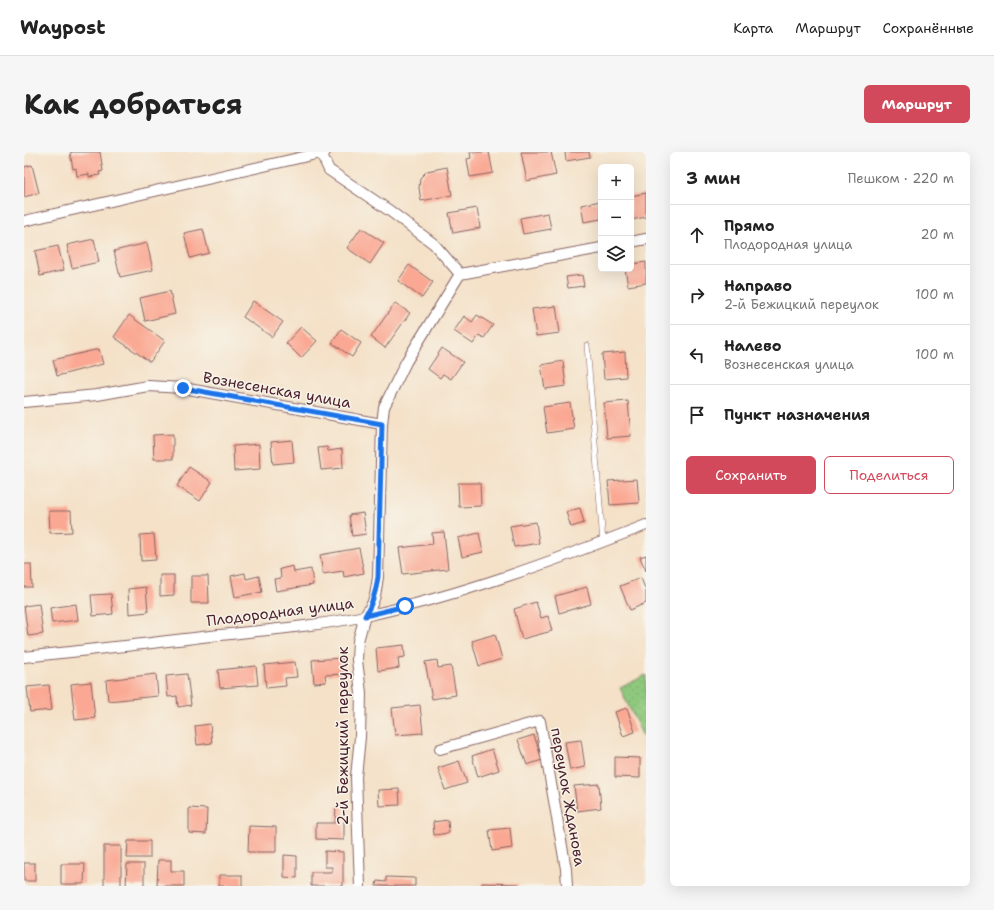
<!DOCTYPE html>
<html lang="ru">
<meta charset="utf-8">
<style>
body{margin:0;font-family:"Shantell Sans",sans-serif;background:#f6f6f6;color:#222}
.controls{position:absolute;right:12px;top:12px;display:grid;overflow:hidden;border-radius:6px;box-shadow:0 4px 16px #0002}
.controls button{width:36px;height:36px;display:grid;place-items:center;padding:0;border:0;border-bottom:1px solid #e0e0e0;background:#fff;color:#222;font:20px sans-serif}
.stop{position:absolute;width:12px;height:12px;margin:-9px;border:3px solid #1a73e8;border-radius:50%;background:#fff}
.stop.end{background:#1a73e8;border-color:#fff;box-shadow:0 1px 4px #0008}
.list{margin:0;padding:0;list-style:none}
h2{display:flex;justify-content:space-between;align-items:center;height:52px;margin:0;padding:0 16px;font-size:17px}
h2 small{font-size:13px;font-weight:400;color:#767676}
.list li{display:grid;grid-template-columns:26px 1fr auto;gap:12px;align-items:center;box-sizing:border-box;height:60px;padding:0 16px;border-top:1px solid #e0e0e0}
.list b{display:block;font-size:15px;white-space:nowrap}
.list p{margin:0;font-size:13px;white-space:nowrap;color:#767676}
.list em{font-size:13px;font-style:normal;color:#767676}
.actions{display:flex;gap:8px;padding:12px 16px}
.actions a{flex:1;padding:9px 0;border:1px solid #d1495b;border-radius:6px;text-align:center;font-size:14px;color:#d1495b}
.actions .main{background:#d1495b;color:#fff}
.icon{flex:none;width:22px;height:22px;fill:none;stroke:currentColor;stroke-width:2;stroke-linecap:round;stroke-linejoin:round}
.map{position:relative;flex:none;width:622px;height:734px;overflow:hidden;border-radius:6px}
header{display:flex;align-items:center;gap:24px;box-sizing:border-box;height:56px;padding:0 20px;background:#fff;border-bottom:1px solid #e0e0e0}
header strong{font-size:19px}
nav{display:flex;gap:22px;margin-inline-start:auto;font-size:14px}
.intro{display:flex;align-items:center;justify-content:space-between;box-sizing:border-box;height:96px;padding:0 24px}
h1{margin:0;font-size:28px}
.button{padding:10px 18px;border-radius:6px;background:#d1495b;color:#fff;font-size:14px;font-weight:700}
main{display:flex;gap:24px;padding:0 24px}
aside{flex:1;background:#fff;border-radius:6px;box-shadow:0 4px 16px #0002}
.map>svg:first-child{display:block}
.garden{fill:url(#garden-dots);stroke:#6c7454}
.building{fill:#faa893}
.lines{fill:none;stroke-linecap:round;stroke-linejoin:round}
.lane-casing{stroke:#866362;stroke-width:6}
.street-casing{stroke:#866362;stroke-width:12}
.lane{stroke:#fff;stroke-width:5}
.street{stroke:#fff;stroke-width:10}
.route{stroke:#1a73e8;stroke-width:5}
.labels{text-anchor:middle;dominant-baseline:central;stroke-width:3;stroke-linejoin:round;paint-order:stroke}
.street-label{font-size:15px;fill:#4a1f2b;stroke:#f7f3e8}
</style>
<header>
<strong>Waypost</strong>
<nav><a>Карта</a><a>Маршрут</a><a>Сохранённые</a></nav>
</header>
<div class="intro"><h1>Как добраться</h1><a class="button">Маршрут</a></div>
<main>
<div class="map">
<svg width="622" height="734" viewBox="0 0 622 734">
<defs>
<pattern id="garden-dots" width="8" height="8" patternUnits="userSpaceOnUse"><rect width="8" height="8" fill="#8fc97e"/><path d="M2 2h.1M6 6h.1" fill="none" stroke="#7dac6d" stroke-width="1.8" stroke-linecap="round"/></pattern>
</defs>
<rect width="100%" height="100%" fill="#f7f3e8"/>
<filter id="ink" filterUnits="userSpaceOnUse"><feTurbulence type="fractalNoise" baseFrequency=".025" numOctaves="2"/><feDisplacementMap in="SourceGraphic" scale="8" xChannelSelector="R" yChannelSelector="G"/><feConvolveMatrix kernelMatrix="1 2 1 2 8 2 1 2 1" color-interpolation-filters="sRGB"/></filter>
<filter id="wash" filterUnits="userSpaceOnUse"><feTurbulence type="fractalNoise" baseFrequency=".012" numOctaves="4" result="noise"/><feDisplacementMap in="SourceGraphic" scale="16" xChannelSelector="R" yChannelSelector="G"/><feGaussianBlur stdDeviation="0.9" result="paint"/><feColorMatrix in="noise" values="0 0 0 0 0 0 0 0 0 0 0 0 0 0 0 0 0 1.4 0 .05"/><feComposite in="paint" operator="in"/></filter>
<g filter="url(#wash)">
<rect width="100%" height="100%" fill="#f4e1c8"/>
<path class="garden" d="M 622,523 L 622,591 L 596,536 Z"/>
<g id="blocks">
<path class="building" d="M 49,0 L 76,0 L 79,19 L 75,20 L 76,23 L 65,25 L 65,22 L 53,24 L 52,16 L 49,17 L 46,1 Z
M 446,0 L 465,0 L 469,21 L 446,25 L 443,7 L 447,6 Z
M 497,0 L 527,0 L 532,23 L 503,29 Z
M 541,0 L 565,0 L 566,5 L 542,9 Z
M 8,13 L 15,41 L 0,45 L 0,15 Z
M 423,15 L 428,43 L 397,49 L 395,36 L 396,26 L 403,19 Z
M 622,41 L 622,65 L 607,68 L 607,44 Z
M 577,49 L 577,67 L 560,70 L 557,53 Z
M 453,56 L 456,76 L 429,81 L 425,61 Z
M 524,61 L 527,77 L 499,82 L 496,66 Z
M 337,76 L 360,91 L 346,112 L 323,96 Z
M 179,77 L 185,101 L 166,106 L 160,81 Z
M 70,87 L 75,110 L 48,116 L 43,93 Z
M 123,91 L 129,118 L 96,125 L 90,99 Z
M 34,94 L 40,118 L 16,124 L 11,99 Z
M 622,110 L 622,131 L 604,134 L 601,117 L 607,117 L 607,112 Z
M 385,113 L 409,130 L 398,146 L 374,129 Z
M 558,123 L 560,134 L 544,136 L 542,125 Z
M 146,139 L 151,162 L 121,169 L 116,146 Z
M 229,149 L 259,170 L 248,185 L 219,165 Z
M 371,151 L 386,161 L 361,196 L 347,185 Z
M 532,154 L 536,181 L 512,184 L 508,157 Z
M 105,163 L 141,189 L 126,210 L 90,185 Z
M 453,163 L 469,173 L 460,186 L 455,183 L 449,192 L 430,179 L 440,164 L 448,170 Z
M 277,175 L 293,189 L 277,206 L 262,191 Z
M 317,177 L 337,191 L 328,205 L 308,191 Z
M 418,196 L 439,210 L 427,227 L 419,222 L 416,226 L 404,217 Z
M 75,197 L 79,212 L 33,224 L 29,208 Z
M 601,200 L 602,225 L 580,227 L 578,202 Z
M 539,209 L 542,234 L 521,237 L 517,213 Z
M 604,249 L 607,284 L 583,286 L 580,251 Z
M 546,251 L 550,277 L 523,281 L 519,255 Z
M 149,282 L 149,307 L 130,307 L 129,283 Z
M 268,288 L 270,310 L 249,312 L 247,290 Z
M 235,292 L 236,317 L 210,319 L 209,294 Z
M 303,295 L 304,299 L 318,297 L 319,316 L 297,318 L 294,296 Z
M 165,315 L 188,330 L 176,349 L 153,334 Z
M 613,327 L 615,351 L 586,353 L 584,329 Z
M 434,331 L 456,331 L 457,354 L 435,355 Z
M 556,356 L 560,371 L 547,375 L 542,360 Z
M 25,359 L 47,359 L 48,380 L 26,381 Z
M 339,361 L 342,382 L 328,384 L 325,363 Z
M 512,370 L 515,391 L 490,395 L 486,374 Z
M 420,380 L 424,417 L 379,422 L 375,396 L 409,392 L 408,381 Z
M 455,381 L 459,400 L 438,405 L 434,386 Z
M 130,382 L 132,408 L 117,409 L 116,383 Z
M 335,396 L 340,421 L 320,425 L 319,419 L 299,422 L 296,403 Z
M 622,403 L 622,419 L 616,405 Z
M 0,412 L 7,412 L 8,435 L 0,435 Z
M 269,414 L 270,420 L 287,417 L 289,433 L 252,439 L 250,427 L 257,426 L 256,417 Z
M 221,421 L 222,427 L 235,424 L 238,440 L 211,445 L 207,424 Z
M 136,423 L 150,423 L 150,443 L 136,444 Z
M 167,424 L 184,424 L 185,451 L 167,451 Z
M 617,426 L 622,439 L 622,451 L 606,458 L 596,434 Z
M 122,435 L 124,460 L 105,462 L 104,437 Z
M 563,435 L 567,452 L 535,461 L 531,444 Z
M 87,442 L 89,462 L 69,464 L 67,443 Z
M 512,450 L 517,466 L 524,464 L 528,479 L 498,487 L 490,457 Z
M 15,452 L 19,482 L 4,484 L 0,454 Z
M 52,452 L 54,468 L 28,471 L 26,456 Z
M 471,482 L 478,507 L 455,514 L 448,489 Z
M 380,493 L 381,505 L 374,506 L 375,516 L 354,519 L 352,496 Z
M 318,506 L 320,522 L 301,523 L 302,530 L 290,531 L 288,508 Z
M 413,508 L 414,516 L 427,514 L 432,543 L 408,547 L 401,510 Z
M 271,510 L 273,525 L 261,526 L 262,534 L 242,536 L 240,513 Z
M 232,514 L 234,533 L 196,536 L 194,518 Z
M 132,522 L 134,544 L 84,549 L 82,528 Z
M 163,522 L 167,553 L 154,555 L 153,544 L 144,545 L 142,524 Z
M 67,530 L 71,566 L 51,568 L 47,532 Z
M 25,533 L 28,558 L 6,560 L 3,535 Z
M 396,553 L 399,581 L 371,583 L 368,556 Z
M 603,556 L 611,580 L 599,584 L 591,560 Z
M 186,572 L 188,591 L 173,593 L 171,574 Z
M 510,583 L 518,608 L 503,613 L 494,588 Z
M 557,588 L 561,615 L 546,618 L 541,590 Z
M 468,597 L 475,618 L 454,625 L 448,604 Z
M 591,605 L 616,606 L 616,626 L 591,625 Z
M 435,609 L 443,631 L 421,638 L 414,616 Z
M 575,632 L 577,656 L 553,659 L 550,634 Z
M 375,637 L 376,653 L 355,654 L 354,638 Z
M 312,655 L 320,655 L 320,688 L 292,687 L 292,671 L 311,671 Z
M 165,656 L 183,657 L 182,682 L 165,681 Z
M 424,668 L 425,681 L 410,683 L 409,670 Z
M 225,674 L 252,675 L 252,700 L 224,700 Z
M 486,676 L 488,696 L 468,699 L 465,678 Z
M 104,689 L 126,689 L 126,706 L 103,706 Z
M 80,694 L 97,694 L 97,734 L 80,734 Z
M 301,699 L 319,700 L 319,734 L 287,734 L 287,720 L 308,720 L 308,715 L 301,715 Z
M 260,703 L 273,704 L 273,726 L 260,725 Z
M 134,708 L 147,708 L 147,719 L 160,719 L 160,734 L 133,734 Z
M 0,711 L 11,711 L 11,729 L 0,729 Z
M 37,712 L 61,712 L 60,732 L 37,732 Z
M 103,712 L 120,712 L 120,734 L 102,734 Z
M 195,723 L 218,723 L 218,734 L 195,734 Z
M 362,725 L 391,726 L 391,734 L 352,734 L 353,729 L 362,730 Z
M 458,731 L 495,732 L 495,734 L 458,734 Z"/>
</g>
</g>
<g filter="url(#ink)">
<use href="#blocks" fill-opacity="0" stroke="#866362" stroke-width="1"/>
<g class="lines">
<defs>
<path id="lane" d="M 563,193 L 579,390"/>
<path id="street" d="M 297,1 L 305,18 L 366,59 L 410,92 L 436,122
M 0,69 L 301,0
M 607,90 L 622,87
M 436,122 L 577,96
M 0,250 L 73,243 L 124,234 L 159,236 L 358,272
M 0,505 C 65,498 130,491 195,483 C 244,478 293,474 341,464 C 438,443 530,409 622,373
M 416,597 L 516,569 L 542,717 L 543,734
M 336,734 L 332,625 L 336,585 L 337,541 L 333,508 L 334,489 L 341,464 L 348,452 L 351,444 L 354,425 L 358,272 L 360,255 L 382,210 L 436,122"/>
</defs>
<use href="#lane" class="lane-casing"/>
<use href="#street" class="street-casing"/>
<use href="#lane" class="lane"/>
<use href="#street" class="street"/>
</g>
</g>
<g class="lines" filter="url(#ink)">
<path class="route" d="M 159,236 L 358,272 L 354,425 C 352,440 349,451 341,464 L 381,454"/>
</g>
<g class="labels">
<g class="street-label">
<text transform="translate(253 238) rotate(10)">Вознесенская улица</text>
<text transform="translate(256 460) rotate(-7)">Плодородная улица</text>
<text transform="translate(319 584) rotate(-90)">2-й Бежицкий переулок</text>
<text transform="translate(544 645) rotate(80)">переулок Жданова</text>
</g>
</g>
</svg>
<div class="controls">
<button>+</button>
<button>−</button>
<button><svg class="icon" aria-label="layers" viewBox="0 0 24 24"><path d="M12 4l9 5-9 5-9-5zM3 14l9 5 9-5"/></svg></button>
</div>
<div class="stop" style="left:381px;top:454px"></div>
<div class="stop end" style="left:159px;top:236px"></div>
</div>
<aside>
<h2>3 мин<small>Пешком · 220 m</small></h2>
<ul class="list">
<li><svg class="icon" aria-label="ahead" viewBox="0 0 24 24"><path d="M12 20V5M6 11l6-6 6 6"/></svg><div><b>Прямо</b><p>Плодородная улица</p></div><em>20 m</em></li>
<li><svg class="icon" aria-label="right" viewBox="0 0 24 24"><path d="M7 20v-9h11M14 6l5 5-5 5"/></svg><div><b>Направо</b><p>2-й Бежицкий переулок</p></div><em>100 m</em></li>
<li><svg class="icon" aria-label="left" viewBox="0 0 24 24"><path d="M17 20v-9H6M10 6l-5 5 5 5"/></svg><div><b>Налево</b><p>Вознесенская улица</p></div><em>100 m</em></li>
<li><svg class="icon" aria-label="arrive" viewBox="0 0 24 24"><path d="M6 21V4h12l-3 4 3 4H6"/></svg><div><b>Пункт назначения</b></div></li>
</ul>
<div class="actions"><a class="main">Сохранить</a><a>Поделиться</a></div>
</aside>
</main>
